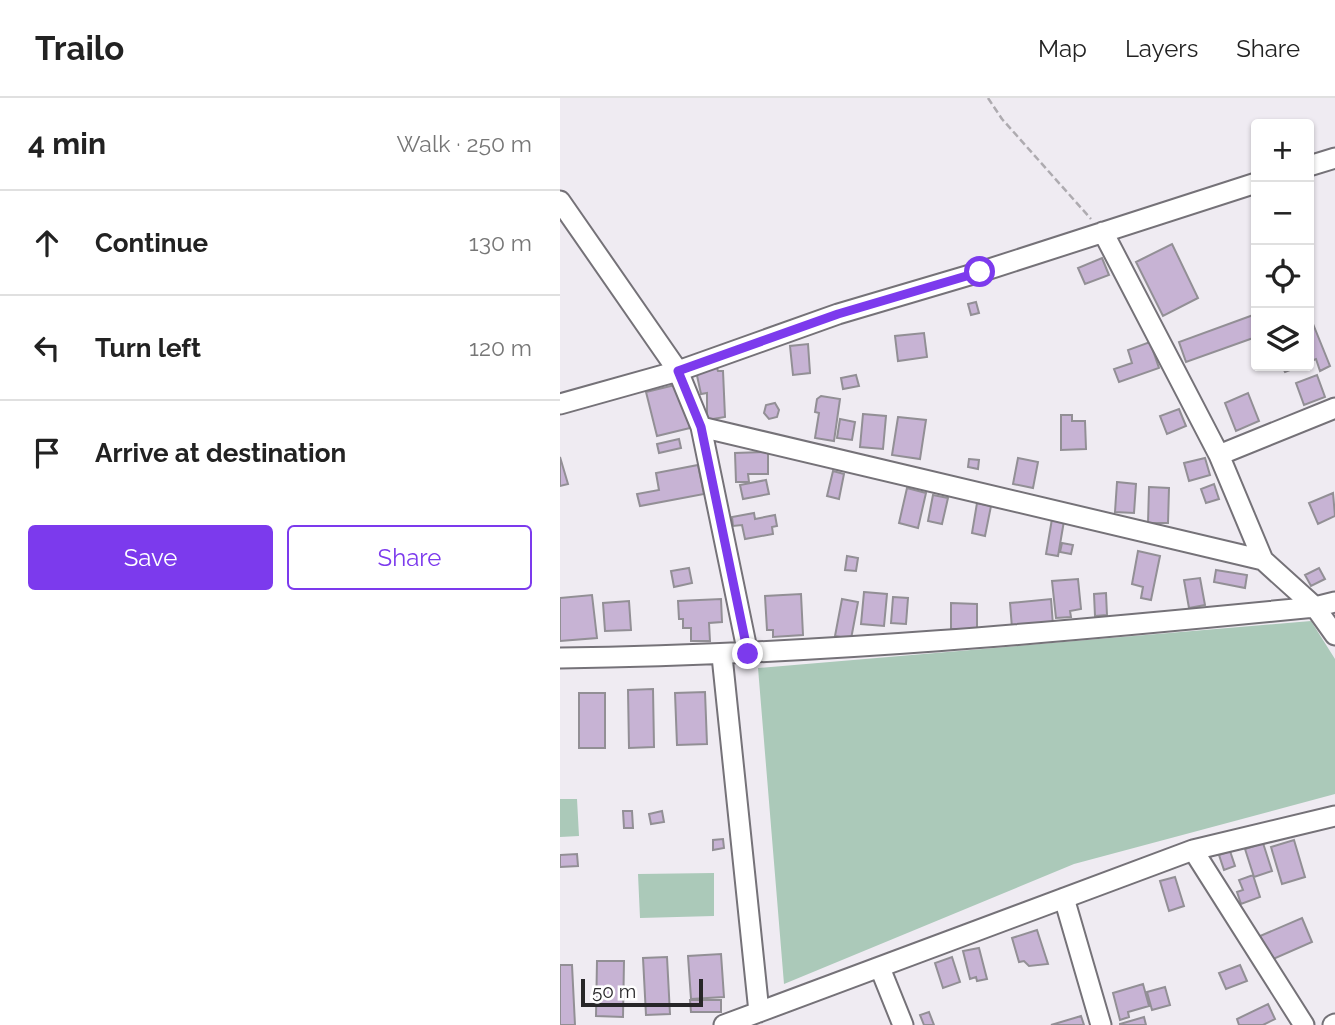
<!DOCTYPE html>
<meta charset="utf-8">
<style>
body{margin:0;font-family:Raleway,sans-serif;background:#f6f6f6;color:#222}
.controls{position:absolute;right:21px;top:21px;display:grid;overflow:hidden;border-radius:7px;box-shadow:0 2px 5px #0004}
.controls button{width:63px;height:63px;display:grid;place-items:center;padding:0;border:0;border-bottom:2px solid #e0e0e0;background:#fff;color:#222;font:35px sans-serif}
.scale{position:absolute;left:21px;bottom:18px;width:122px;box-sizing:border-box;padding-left:7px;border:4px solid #272628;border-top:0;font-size:19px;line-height:24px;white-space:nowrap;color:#272628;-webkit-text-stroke:5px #fff;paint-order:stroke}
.stop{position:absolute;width:21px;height:21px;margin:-16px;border:5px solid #7c3aed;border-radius:50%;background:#fff}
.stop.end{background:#7c3aed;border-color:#fff;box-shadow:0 2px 7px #0008}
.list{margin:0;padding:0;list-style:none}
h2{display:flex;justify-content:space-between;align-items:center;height:91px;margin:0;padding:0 28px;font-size:30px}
h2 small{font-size:23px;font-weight:400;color:#767676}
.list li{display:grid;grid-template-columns:46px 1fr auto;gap:21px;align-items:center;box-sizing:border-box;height:105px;padding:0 28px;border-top:2px solid #e0e0e0}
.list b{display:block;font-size:26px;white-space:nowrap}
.list em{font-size:23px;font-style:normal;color:#767676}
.actions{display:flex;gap:14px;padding:21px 28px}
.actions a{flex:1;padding:16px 0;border:2px solid #7c3aed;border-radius:7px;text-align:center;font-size:24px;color:#7c3aed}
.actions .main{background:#7c3aed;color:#fff}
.icon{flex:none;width:38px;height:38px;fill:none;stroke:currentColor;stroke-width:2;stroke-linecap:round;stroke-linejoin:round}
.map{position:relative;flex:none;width:775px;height:927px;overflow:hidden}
header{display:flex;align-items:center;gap:42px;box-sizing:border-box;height:98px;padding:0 35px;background:#fff;border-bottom:2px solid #e0e0e0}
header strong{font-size:33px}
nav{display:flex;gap:38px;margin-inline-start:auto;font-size:24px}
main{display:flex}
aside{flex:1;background:#fff}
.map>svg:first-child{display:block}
.green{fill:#abc9b9}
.building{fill:#c7b3d4;stroke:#928f95;stroke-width:2}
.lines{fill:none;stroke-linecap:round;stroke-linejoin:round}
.minor-casing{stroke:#757278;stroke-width:23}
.path{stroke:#aeabb0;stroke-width:2.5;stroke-dasharray:7 3.5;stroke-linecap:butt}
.minor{stroke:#fff;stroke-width:19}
.route{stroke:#7c3aed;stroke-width:9}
</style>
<header>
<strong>Trailo</strong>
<nav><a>Map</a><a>Layers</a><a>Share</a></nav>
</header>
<main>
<aside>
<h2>4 min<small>Walk · 250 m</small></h2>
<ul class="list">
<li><svg class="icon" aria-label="ahead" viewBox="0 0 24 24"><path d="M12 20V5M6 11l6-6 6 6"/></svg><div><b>Continue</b></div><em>130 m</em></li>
<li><svg class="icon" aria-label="left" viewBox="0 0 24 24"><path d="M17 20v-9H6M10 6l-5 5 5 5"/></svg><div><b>Turn left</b></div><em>120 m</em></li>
<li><svg class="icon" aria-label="arrive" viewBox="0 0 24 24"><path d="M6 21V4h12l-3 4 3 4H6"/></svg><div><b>Arrive at destination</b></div></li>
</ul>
<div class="actions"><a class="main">Save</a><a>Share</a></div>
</aside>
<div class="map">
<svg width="775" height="927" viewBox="0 0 775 927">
<rect width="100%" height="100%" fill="#efebf2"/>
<path class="green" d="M 751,523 L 775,561 L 775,696 L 514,766 L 224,886 L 198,570 Z
M 0,701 L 17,701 L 19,738 L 0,739 Z
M 154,775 L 154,818 L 80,820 L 78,776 Z"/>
<path class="building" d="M 612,146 L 638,200 L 603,218 L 576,164 Z
M 542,160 L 549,177 L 525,186 L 518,170 Z
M 416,204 L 419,215 L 411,217 L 408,206 Z
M 696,216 L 696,239 L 626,264 L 619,244 Z
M 749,216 L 770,268 L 760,273 L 756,261 L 749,264 Z
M 364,235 L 367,259 L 338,263 L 335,238 Z
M 590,244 L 599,270 L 559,284 L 554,271 L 572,265 L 568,252 Z
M 248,246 L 250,275 L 233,277 L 230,248 Z
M 156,267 L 158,273 L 163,273 L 165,319 L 147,322 L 147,295 L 141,296 L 136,273 Z
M 722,268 L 740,268 L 725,274 Z
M 296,277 L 299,288 L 283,291 L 281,280 Z
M 757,277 L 765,299 L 744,307 L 736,285 Z
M 119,286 L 130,330 L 97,338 L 86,294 Z
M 688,295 L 699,323 L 676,333 L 665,305 Z
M 261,298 L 280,301 L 274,343 L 255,340 L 259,315 L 255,314 L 257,301 Z
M 215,305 L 219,312 L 217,319 L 209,321 L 204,315 L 206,307 Z
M 619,311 L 626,328 L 607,336 L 600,318 Z
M 303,316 L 326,318 L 323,351 L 300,349 Z
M 501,317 L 512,317 L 512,323 L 525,323 L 526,351 L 501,352 Z
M 338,319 L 366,322 L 360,361 L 332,357 Z
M 280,321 L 295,324 L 292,342 L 277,340 Z
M 119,341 L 121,350 L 99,355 L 97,346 Z
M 208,354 L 208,376 L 188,376 L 189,384 L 176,384 L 175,355 Z
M 0,359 L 8,386 L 0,388 Z
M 458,360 L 478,364 L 473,390 L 453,386 Z
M 645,360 L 650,377 L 629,383 L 624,365 Z
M 409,361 L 419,362 L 418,371 L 408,369 Z
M 138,367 L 144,396 L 80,408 L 77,396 L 99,392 L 96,375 Z
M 273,373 L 284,376 L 279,401 L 267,398 Z
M 206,382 L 209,396 L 183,401 L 180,387 Z
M 557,384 L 576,386 L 574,415 L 555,414 Z
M 654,386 L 659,401 L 646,405 L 641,391 Z
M 589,389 L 609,390 L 608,425 L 588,425 Z
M 347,390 L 366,395 L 358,430 L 339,425 Z
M 773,395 L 775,418 L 758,426 L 749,405 Z
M 373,397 L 388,400 L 382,426 L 368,423 Z
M 417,405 L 431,408 L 425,438 L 412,435 Z
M 194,415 L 195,421 L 215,417 L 217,428 L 212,429 L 213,436 L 185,441 L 182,427 L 173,428 L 172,419 Z
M 492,421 L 504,423 L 498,458 L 486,456 Z
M 502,445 L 513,447 L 511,456 L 500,454 Z
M 578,453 L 600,458 L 591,502 L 581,500 L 583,489 L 572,486 Z
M 287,458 L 298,460 L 296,473 L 285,472 Z
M 129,470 L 132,485 L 114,489 L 111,473 Z
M 759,470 L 765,481 L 751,488 L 745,477 Z
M 656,472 L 687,477 L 685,490 L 654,484 Z
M 640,480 L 645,507 L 629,510 L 624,482 Z
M 518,481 L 521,511 L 510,513 L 511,519 L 496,520 L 492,483 Z
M 304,494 L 327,496 L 324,528 L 301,526 Z
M 546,495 L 547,517 L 535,518 L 534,496 Z
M 241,496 L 243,537 L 213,539 L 213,532 L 207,532 L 205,498 Z
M 32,497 L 37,540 L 0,543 L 0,500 Z
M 333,499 L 348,500 L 346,526 L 331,525 Z
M 161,501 L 162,524 L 149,525 L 150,543 L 131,543 L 131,530 L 123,530 L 123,521 L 119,521 L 118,503 Z
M 282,501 L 298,504 L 291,541 L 275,538 Z
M 491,501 L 493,527 L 452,530 L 450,505 Z
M 69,503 L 71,532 L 45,533 L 43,505 Z
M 391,505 L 417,506 L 417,532 L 391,531 Z
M 93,591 L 94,649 L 69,650 L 68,592 Z
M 145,594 L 147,646 L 117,647 L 115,595 Z
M 19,595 L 45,595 L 45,650 L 19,650 Z
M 63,713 L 72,713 L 73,730 L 64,730 Z
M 102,713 L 104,724 L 91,726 L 89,716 Z
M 163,741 L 164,750 L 153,752 L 153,742 Z
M 734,742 L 745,779 L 722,786 L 711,749 Z
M 703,745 L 712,773 L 694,779 L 685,751 Z
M 670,753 L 675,768 L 664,772 L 659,757 Z
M 17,756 L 18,768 L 0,769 L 0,757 Z
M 693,777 L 700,799 L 681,806 L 677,794 L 683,792 L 679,782 Z
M 615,779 L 624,808 L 609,813 L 600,783 Z
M 742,820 L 752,844 L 711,862 L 700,838 Z
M 477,832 L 488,866 L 469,868 L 464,863 L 459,864 L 452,840 Z
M 419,850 L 427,881 L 417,883 L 416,879 L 410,881 L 403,853 Z
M 161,856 L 164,899 L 131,901 L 128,858 Z
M 107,859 L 110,916 L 86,917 L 83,860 Z
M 392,859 L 400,884 L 383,890 L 375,865 Z
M 37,863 L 64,863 L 63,919 L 36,918 Z
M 0,867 L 12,867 L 15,927 L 0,927 Z
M 680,867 L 687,883 L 666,891 L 659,875 Z
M 583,886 L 589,908 L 568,914 L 569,919 L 560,922 L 553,895 Z
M 605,889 L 610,907 L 592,912 L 587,894 Z
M 130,902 L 161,902 L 161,914 L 131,914 Z
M 708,906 L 715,921 L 703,927 L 679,927 L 677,921 Z
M 369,914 L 374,927 L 364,927 L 360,917 Z
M 521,918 L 524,927 L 491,927 Z
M 584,919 L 586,927 L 560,927 L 560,926 Z"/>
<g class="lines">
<defs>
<path id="minor" d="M 749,68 L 775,60
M 0,103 L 118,273 L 141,329 L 188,556
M 543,134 L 659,357 L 703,462 L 755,509 L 775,537
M 0,306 L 118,273 L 278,216 L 420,174 L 696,85
M 141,329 L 703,462
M 659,357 L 775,310
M 162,558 L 199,914
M 0,560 C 254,557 502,534 755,509 L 775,504
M 633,752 L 744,927
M 504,800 L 541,927
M 320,870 L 343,927
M 164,927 L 633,752 L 775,718
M 773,927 L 775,926"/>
</defs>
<use href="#minor" class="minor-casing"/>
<path class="path" d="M 428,0 L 442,21 L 531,121"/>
<use href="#minor" class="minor"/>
</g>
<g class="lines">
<path class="route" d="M 188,556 L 141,329 L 118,273 L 278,216 L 420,174"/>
</g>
</svg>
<div class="controls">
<button>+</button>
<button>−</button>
<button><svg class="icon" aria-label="locate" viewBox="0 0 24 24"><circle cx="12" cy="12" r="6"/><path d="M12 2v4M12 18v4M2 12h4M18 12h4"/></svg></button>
<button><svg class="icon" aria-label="layers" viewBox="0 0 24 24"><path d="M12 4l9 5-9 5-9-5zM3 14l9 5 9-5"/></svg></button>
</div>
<div class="scale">50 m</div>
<div class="stop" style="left:420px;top:174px"></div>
<div class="stop end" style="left:188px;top:556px"></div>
</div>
</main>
